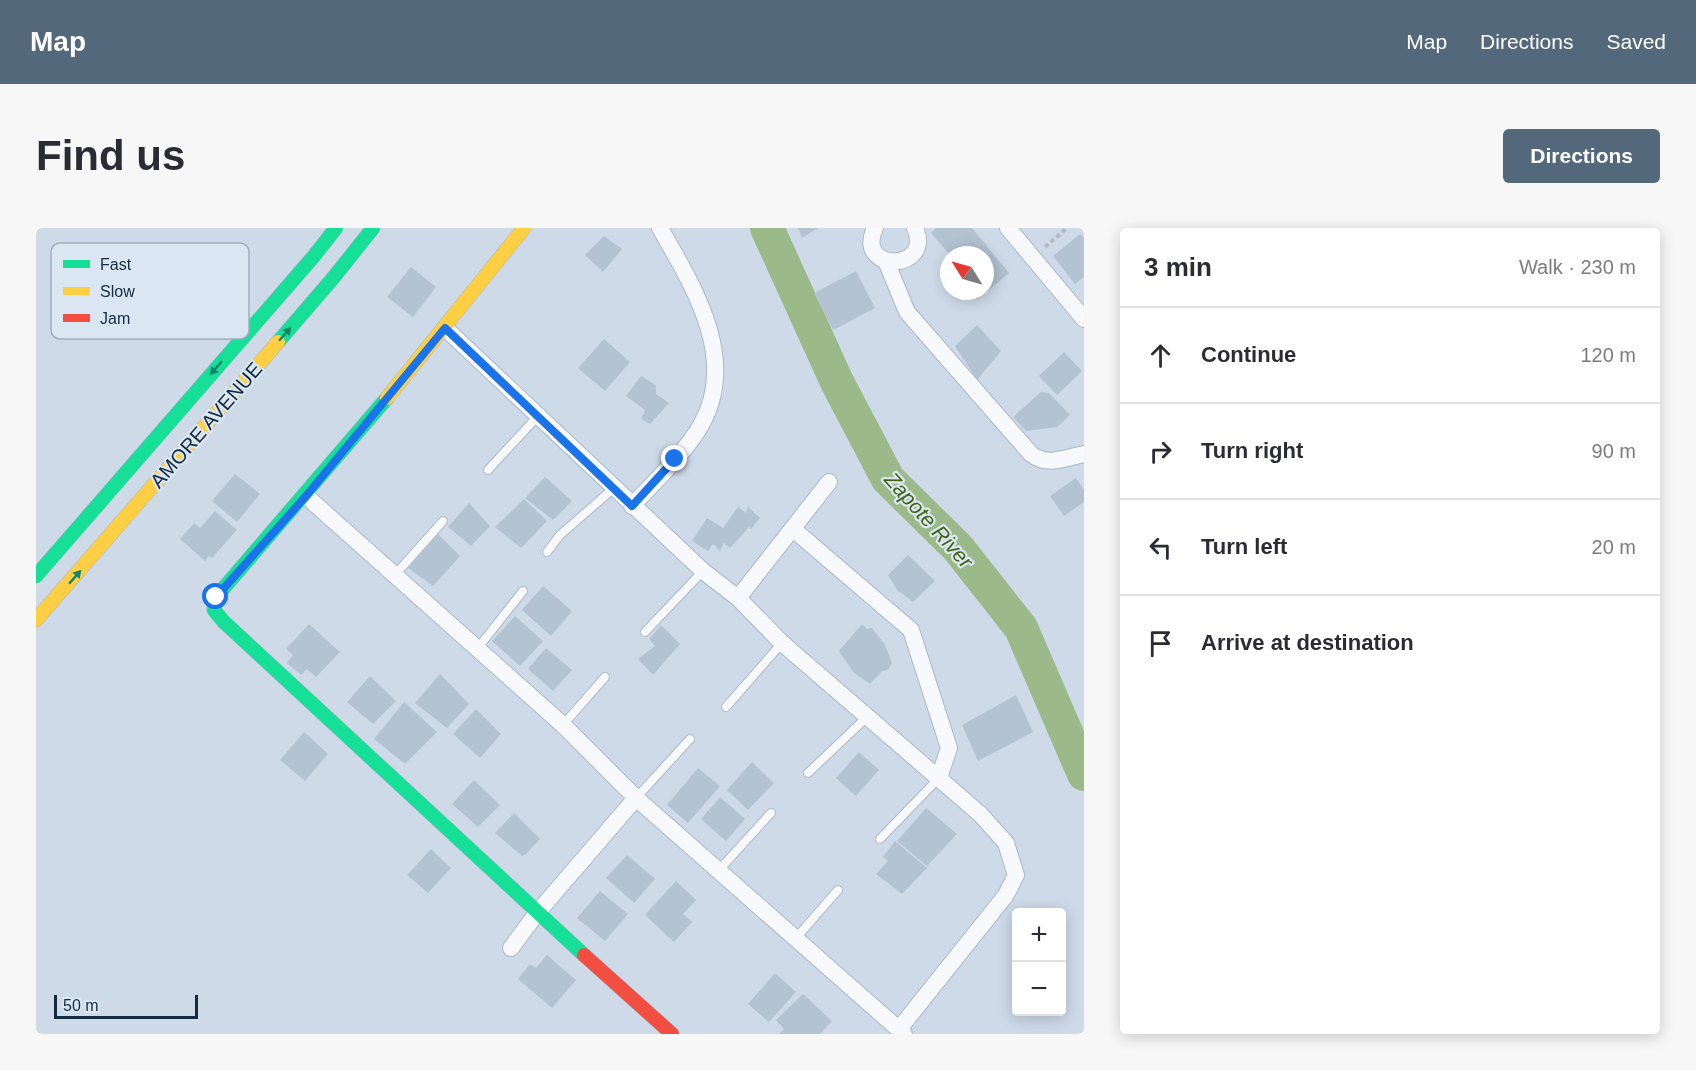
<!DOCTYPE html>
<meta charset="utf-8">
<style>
body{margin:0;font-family:Helvetica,sans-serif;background:#f7f7f7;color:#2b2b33}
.controls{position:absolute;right:18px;bottom:18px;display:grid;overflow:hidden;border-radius:6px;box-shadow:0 3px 15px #0003}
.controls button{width:54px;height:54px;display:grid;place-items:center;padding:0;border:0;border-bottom:2px solid #e1e1e2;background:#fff;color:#2b2b33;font:30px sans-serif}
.compass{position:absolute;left:904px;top:18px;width:54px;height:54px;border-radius:50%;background:#fff;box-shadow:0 3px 15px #0003;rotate:307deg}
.scale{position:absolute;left:18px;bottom:15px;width:144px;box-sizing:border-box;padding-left:6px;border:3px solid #132a41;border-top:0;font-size:16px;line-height:21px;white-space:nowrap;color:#132a41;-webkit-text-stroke:4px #dae6f2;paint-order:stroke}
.stop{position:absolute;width:18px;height:18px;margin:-14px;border:4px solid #1a73e8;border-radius:50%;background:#fff}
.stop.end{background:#1a73e8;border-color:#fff;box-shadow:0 2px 6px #0008}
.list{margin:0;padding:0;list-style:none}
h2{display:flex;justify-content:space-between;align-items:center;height:78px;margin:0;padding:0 24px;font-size:26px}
h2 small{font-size:20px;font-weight:400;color:#7c7c81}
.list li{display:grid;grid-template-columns:39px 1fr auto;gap:18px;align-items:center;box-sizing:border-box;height:96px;padding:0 24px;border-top:2px solid #e1e1e2}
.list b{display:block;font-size:22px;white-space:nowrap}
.list em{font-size:20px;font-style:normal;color:#7c7c81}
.icon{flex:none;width:33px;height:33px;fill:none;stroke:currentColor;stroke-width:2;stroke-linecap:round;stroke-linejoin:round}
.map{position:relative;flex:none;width:1048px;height:806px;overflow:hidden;border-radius:6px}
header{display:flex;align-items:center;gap:36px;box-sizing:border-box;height:84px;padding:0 30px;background:#54687b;color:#fff}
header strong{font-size:28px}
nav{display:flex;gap:33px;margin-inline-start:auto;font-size:21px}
.intro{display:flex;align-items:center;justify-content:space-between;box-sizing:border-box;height:144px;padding:0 36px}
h1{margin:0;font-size:42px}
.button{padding:15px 27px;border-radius:6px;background:#54687b;color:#fff;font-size:21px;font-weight:700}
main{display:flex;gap:36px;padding:0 36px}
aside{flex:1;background:#fff;border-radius:6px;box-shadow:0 3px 15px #0003}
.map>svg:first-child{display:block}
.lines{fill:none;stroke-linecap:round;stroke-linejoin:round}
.river{stroke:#9cba89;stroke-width:34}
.building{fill:#b3c3d2}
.lane-casing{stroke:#a8b8c9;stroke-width:10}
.street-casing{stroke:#a8b8c9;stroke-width:18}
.fast-casing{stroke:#a8b8c9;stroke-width:15}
.slow-casing{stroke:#a8b8c9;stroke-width:15}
.jam-casing{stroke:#a8b8c9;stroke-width:15}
.path{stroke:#b5bbc3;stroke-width:4;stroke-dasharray:4.5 3;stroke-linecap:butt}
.lane{stroke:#f8f9fc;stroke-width:8}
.street{stroke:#f8f9fc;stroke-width:16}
.fast{stroke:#16e098;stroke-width:14}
.slow{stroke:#ffcf43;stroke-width:14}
.jam{stroke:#f24e42;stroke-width:14}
.oneway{fill:#14856c}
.route{stroke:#1a73e8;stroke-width:8}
.labels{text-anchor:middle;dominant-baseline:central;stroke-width:4.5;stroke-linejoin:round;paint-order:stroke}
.street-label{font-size:20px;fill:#132a41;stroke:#dae6f2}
.water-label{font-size:21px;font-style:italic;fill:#416311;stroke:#dae6f2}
.key{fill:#dae6f2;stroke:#9eaebd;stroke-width:1.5}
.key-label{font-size:16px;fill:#132a41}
</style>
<header>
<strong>Map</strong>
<nav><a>Map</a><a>Directions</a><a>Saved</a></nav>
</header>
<div class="intro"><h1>Find us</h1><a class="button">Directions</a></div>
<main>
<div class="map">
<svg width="1048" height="806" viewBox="0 0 1048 806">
<rect width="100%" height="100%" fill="#cedae8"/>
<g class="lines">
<path class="river" d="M 731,0 L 801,154 L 852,251 L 922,320 L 985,400 L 1048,546"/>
</g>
<path class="building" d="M 762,0 L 782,0 L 766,10 Z
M 900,0 L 936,0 L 973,45 L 941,72 L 934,63 L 949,63 L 949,27 L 914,27 L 895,5 Z
M 1044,6 L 1048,10 L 1048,49 L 1039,56 L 1017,28 Z
M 568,8 L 586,21 L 567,44 L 549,27 Z
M 375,39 L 400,59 L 377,89 L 351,69 Z
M 820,43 L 839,80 L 797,102 L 778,65 Z
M 941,97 L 965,123 L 941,152 L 919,118 Z
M 568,111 L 594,134 L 569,163 L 542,140 Z
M 1028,124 L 1046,143 L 1021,167 L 1003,148 Z
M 605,148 L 620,157 L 620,166 L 633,175 L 614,196 L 605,191 L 609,182 L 590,168 Z
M 1005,164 L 1013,165 L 1034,187 L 1021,199 L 990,203 L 977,189 Z
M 199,246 L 224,266 L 201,294 L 176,273 Z
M 509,249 L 536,273 L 517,292 L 489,270 Z
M 1040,250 L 1048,262 L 1048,274 L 1028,288 L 1014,268 Z
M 488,271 L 511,293 L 485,320 L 459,299 Z
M 433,275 L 454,298 L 435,318 L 412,299 Z
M 702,279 L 710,285 L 712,279 L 724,290 L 715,301 L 713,299 L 694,320 L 688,315 L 684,323 L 677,316 L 672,323 L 656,313 L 671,290 L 687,300 Z
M 179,283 L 201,302 L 176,330 L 173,328 L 169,333 L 144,311 L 158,295 L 164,300 Z
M 402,306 L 424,328 L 397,358 L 372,340 Z
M 872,327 L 899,353 L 877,374 L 861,362 L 852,347 Z
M 507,358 L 536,383 L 515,408 L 486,382 Z
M 479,388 L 507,413 L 484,438 L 456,413 Z
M 273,396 L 304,424 L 280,449 L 271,441 L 265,447 L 251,435 L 257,427 L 250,421 Z
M 826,396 L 831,401 L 836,400 L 849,417 L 856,435 L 852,442 L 846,443 L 834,456 L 817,444 L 803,423 Z
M 625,397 L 644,416 L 617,447 L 602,431 L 619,418 L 613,411 Z
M 510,420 L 536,442 L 517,463 L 492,441 Z
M 404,446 L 433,476 L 411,500 L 379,475 Z
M 334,448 L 360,473 L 337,496 L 311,474 Z
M 980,467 L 997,504 L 942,533 L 926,497 Z
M 368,474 L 401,504 L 369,536 L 338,511 Z
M 440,481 L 465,506 L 444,530 L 417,506 Z
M 268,504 L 292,526 L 269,553 L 244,532 Z
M 823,524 L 843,542 L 820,568 L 800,550 Z
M 716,534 L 738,555 L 712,582 L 691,562 Z
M 662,540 L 684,558 L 652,595 L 631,577 Z
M 438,552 L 464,577 L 442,599 L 416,576 Z
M 684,569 L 709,591 L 690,613 L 665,591 Z
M 890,580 L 921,606 L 891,638 L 861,613 Z
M 478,585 L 504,611 L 490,626 L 486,628 L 459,605 Z
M 859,613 L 891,640 L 866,666 L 840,646 L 852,633 L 847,629 Z
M 395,621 L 415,640 L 392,665 L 371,647 Z
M 591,627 L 619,651 L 598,675 L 570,650 Z
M 640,653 L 660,672 L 647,686 L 656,694 L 638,714 L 609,687 Z
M 564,663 L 592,686 L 569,713 L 541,690 Z
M 511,727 L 540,752 L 516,780 L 482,751 L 494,736 L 500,740 Z
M 739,745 L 760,764 L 733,794 L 712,776 Z
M 767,766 L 796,793 L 784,806 L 743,806 L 748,801 L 740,792 Z"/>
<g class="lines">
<defs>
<path id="lane" d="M 452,242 L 501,189
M 511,324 L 524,307 L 578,260
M 358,348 L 407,293
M 609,404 L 667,343
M 441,421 L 487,363
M 690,479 L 746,415
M 527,497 L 569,449
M 772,545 L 831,489
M 600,570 L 654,511
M 844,611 L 903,550
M 683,642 L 735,585
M 760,710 L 802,662"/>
<path id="street" d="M 839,0 C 818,45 898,44 879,0
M 972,0 L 1048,91
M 850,33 L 871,84 L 995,226 C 1012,239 1028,230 1048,226
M 409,100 L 667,343 L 702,370 L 746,415 L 944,586 L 970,615 L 980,647 L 970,667 L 863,801
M 270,268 L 527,497 L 600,570 L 868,806
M 596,278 C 618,254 649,225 665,197 C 703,131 657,58 624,0
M 757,301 L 875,402 L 913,520 L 903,550
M 702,370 L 793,254
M 475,720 L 501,685 L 600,570"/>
<path id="fast" d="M 242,114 L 298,49 L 337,0
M 351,170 L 180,369 L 178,382 L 188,394 L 548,727
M 0,348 L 278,28 L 300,0"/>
<path id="slow" d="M 351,170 L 488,0
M 0,392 L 242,114"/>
<path id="jam" d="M 548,727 L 636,806"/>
</defs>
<use href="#lane" class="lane-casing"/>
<use href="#street" class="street-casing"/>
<use href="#fast" class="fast-casing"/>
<use href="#slow" class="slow-casing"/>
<use href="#jam" class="jam-casing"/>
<path class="path" d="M 1009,19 L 1031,0"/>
<use href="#lane" class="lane"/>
<use href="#street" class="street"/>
<use href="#fast" class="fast"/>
<use href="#slow" class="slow"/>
<use href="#jam" class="jam"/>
</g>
<defs><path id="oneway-solid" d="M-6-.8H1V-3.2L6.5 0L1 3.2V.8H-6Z" transform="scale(1.5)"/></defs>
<g class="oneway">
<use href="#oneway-solid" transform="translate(249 106) rotate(-49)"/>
<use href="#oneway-solid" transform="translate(180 140) rotate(131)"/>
<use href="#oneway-solid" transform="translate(39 349) rotate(-49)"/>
</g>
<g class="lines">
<path class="route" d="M 180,369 L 270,268 L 409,100 L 596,278 L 639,231"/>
</g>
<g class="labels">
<g class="street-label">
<text transform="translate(170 197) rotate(-49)">AMORE AVENUE</text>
</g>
<g class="water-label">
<text transform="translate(893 292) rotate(48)">Zapote River</text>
</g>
</g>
<rect x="15" y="15" width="198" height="96" rx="9" class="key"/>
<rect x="27" y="32" width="27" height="8" fill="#16e098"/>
<rect x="27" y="59" width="27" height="8" fill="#ffcf43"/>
<rect x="27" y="86" width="27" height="8" fill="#f24e42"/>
<g class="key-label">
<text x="64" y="42">Fast</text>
<text x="64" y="69">Slow</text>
<text x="64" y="96">Jam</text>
</g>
</svg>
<div class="controls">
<button>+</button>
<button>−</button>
</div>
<svg class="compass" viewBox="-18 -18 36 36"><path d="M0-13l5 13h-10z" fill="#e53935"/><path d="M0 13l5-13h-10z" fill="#7c7c81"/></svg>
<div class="scale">50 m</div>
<div class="stop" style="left:180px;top:369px"></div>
<div class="stop end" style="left:639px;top:231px"></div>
</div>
<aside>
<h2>3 min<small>Walk · 230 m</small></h2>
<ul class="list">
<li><svg class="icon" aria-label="ahead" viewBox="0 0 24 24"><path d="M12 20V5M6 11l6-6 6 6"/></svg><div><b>Continue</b></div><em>120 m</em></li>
<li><svg class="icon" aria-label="right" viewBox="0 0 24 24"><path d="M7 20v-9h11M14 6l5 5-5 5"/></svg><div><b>Turn right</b></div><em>90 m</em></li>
<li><svg class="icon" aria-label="left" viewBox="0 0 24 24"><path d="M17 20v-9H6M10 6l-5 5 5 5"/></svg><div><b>Turn left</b></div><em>20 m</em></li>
<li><svg class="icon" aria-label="arrive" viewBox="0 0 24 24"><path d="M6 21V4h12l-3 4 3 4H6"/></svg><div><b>Arrive at destination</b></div></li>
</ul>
</aside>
</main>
